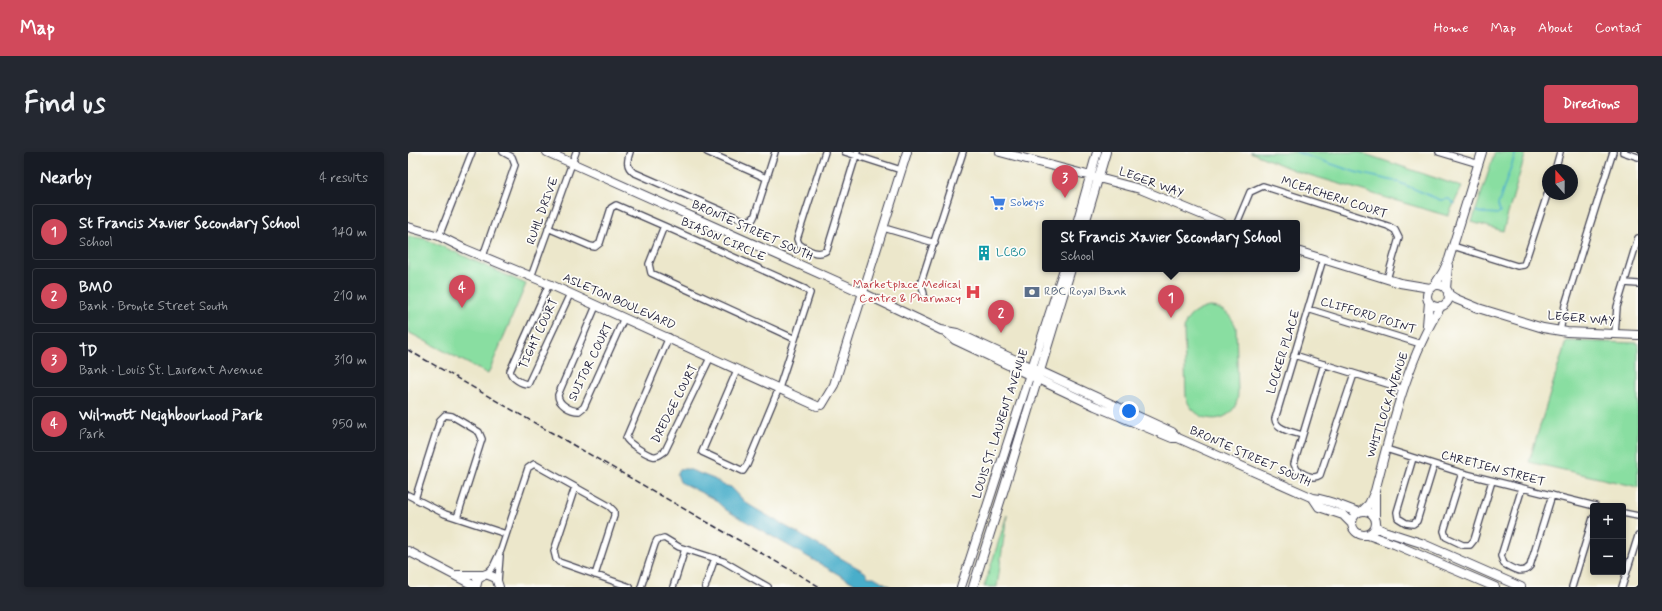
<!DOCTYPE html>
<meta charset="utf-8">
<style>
body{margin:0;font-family:Mynerve,sans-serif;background:#242831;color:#f1f3f6}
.controls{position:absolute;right:12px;bottom:12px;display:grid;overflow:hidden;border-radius:4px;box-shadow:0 2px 6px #0003}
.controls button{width:36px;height:36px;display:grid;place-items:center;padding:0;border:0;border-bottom:1px solid #363941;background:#171b24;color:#f1f3f6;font:20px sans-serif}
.compass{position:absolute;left:1134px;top:12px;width:36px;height:36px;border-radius:50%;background:#171b24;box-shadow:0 2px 6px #0003;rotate:339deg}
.you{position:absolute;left:721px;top:259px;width:14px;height:14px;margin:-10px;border:3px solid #fff;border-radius:50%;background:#1a73e8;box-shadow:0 0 0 6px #1a73e833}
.badge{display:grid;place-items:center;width:26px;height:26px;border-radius:50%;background:#d1495b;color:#fff;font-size:13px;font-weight:700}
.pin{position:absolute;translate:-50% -33px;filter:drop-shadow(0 1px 2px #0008)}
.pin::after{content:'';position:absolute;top:21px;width:14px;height:12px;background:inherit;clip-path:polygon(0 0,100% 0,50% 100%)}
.popup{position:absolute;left:634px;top:68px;width:258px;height:52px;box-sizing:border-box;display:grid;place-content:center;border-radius:4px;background:#171b24;filter:drop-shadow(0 1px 3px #0005);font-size:13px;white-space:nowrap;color:#9ea1a6}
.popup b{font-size:15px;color:#f1f3f6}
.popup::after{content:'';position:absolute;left:50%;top:100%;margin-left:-8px;border:8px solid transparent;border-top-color:#171b24}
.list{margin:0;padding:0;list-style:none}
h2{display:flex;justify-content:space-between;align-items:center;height:52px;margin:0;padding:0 16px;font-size:17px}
h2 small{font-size:13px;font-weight:400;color:#9ea1a6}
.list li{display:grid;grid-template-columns:26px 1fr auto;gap:12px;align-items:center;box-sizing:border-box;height:56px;margin:0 8px 8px;padding:0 8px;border:1px solid #363941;border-radius:4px}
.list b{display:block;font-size:15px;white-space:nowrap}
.list p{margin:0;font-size:13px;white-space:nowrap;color:#9ea1a6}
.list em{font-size:13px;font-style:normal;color:#9ea1a6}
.map{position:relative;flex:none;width:1230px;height:435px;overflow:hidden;border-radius:4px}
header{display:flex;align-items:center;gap:24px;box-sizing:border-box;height:56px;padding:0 20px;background:#d1495b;color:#fff}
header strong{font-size:19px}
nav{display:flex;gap:22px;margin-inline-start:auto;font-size:14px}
.intro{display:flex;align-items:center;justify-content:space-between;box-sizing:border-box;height:96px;padding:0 24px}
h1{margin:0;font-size:28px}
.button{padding:10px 18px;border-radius:4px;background:#d1495b;color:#fff;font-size:14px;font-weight:700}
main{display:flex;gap:24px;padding:0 24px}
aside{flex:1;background:#171b24;border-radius:4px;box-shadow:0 2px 6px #0003}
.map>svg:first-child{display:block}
.green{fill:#89dea1;stroke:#56806e}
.water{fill:#4aaeca;stroke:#366882}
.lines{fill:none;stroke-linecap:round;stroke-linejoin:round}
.stream{stroke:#4aaeca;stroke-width:1.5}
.street-casing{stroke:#404051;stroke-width:8}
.secondary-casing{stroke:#404051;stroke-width:10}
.street{stroke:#fff;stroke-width:5.5}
.secondary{stroke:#fff;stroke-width:8}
.rail{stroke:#22223b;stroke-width:1.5;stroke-dasharray:6 3;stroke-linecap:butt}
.labels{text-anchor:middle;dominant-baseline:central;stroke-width:3.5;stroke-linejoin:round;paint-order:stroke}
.street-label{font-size:12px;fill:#22223b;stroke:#fdfcf7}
.shop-label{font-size:12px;fill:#366cbe;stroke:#fdfcf7;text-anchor:start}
.culture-label{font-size:12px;fill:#0d838f;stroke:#fdfcf7;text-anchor:start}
.health-label{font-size:12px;fill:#be3a42;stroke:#fdfcf7;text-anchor:end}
.service-label{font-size:12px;fill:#4e5e75;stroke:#fdfcf7;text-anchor:start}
</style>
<header>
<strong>Map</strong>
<nav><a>Home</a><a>Map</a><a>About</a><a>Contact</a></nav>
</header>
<div class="intro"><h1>Find us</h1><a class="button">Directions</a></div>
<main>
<aside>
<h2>Nearby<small>4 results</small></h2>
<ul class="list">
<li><span class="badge">1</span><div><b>St Francis Xavier Secondary School</b><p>School</p></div><em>140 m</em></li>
<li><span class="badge">2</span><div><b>BMO</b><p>Bank · Bronte Street South</p></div><em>210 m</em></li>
<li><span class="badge">3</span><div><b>TD</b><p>Bank · Louis St. Laurent Avenue</p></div><em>310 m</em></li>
<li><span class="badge">4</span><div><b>Wilmott Neighbourhood Park</b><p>Park</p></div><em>950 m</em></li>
</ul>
</aside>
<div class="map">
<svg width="1230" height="435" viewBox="0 0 1230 435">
<rect width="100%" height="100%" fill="#fdfcf7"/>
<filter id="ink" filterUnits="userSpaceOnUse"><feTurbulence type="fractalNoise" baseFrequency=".025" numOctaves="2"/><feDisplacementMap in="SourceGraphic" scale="8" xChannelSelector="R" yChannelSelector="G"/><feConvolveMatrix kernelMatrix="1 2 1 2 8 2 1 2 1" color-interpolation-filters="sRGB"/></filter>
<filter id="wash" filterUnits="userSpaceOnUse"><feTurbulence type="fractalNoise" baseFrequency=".012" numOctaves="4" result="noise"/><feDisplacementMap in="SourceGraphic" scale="16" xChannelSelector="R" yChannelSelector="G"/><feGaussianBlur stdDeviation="0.9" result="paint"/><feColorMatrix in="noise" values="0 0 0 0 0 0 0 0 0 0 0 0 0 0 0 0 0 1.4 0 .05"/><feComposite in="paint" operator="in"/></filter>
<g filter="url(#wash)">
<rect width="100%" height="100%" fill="#ece7cb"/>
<path class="green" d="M 842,0 L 951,0 L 1054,35 L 1040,64 L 888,19 Z
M 1087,0 L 1118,0 L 1095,79 L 1064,70 Z
M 0,84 L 18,87 L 118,132 L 80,222 L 0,180 Z
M 801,155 C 815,155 823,163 828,175 L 830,241 C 830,273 788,276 778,246 L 776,178 C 777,164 789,158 801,155 Z
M 1158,189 L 1230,191 L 1230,335 L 1121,310 Z
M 599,363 L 589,435 L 576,435 Z"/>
<path class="water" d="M 273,317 L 280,317 L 306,327 L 315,333 L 323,335 L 338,351 L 348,357 L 443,412 L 457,420 L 460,425 L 466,425 L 483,435 L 457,435 L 454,433 L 449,433 L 318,358 L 306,347 L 272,330 L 269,322 Z"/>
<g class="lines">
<path class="stream" d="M 888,0 L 947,20 L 990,30 L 1032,48 L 1041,47 L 1046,52
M 1068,59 C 1075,63 1081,60 1089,62 L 1092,60 L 1090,53 L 1108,0"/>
</g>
</g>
<g filter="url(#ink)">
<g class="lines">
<defs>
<path id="street" d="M 222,0 C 219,9 218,14 225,20 L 337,69 L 345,67 L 347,63 L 367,0
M 299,0 L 358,26
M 417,0 L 389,87 L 391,92 C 399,98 410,105 419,98 L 449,0
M 437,0 L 493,18
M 1031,0 L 1071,12
M 1215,0 L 1230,5
M 1147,18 L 1152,0
M 829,71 L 842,40 L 855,34 L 980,74 L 987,78 L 991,86 L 979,127
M 140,76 L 182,94 L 187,95 L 192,91 L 203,56 L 208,53 L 256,74
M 476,76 L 527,91
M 31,84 L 64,0
M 1045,94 L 1109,114 L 1116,113 L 1140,40
M 75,104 L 107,13 L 104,5 L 95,0
M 123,125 L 168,0
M 1217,131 L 1230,132
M 141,132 L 102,219 C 103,226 114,232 120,232 L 162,142
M 516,142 L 513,130 L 555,0
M 188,154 L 150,243 C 150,252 162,259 171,259 L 176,255 L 216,166
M 900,157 L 1013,192
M 1152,179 L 1157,153 L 1205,0
M 1207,182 L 1209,155 L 1230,86
M 261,185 L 218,286 C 220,291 239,303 245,304 C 250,305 253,302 257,299 L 303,204
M 886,203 L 996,237
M 916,212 L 886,312 L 889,318 C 896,322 905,328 912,323 L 946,222
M 329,218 L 294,300 L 335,319 L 339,313 L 371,236 L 402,141 L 397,137 L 256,74 L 241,112 L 243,121 L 387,187
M 894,283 C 886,280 868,278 867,267 L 915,107
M 978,297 L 1054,321 L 1187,354
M 1005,306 L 989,360 L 990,366 L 998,371 L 1005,372 L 1009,369 L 1026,313
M 1054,321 L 1036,379 L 1038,385 L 1055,393 L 1062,393 L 1066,388 L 1084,329
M 167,335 L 146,399 L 148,407 L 151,410 L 222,435
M 1114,336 L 1093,404 L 1096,412 C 1104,416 1114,424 1122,414 L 1144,343
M 0,343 L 37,362 L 98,382
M 7,347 L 32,268 L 37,263 L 44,264 L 71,280 L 74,287 L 49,366
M 1215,361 L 1230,364
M 78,422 L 85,415 L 93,398 L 120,316 L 126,312 L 201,354 L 206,359 L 206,364 L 187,423
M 90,429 L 92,404
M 233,435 L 247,392 L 249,388 L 256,386 L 271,395 L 315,409 L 360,435
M 265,435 L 277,397
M 297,435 L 307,406
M 1164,435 L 1185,366
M 1214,435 L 1230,384"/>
<path id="secondary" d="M 139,0 L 455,141 L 533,178 L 549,181 L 764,280 L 770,286 L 905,346 C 920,347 936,356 951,360
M 592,0 L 732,37 L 814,71
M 669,71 L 689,0
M 677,71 L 698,0
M 0,75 L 31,84 L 57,97 L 141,132 L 409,254
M 889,99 L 992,131 L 1022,136
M1019 144a11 11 0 1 1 22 0a11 11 0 1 1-22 0Z
M 1026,134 L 1035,120 L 1041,107 L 1074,0
M 1038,137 L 1040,114
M 1040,142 L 1048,147 L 1070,156 L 1135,176 L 1159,180 L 1230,183
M 1019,173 L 1021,150
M 538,180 L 547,188 L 687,254 L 764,286 L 770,286
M 414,253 L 426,233 L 499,0
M 905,346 L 911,355 L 935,363 L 944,372
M 954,359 L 961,352 L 967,339 C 983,278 999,207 1033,154
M944 371a12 12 0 1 1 24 0a12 12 0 1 1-24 0Z
M 967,366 L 967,341
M 968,372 L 970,376 L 976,379 L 1013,391 L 1113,435
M 960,383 L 986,392 L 1087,435
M 0,399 L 67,434
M 49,423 L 77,423
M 68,435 L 70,427 L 78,422 L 88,426 L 91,435
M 553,435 L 656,117
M 565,435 L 597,334 L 663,117"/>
</defs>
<use href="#street" class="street-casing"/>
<use href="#secondary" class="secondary-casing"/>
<use href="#street" class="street"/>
<use href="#secondary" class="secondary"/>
<path class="rail" d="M 0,198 L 412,435"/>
</g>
</g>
<defs>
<symbol id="supermarket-bare" viewBox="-9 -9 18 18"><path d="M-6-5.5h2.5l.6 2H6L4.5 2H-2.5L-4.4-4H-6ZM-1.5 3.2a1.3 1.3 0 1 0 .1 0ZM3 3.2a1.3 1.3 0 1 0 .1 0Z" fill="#3f7fe0" stroke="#fdfcf7" stroke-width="2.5" paint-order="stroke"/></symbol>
<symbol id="building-bare" viewBox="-9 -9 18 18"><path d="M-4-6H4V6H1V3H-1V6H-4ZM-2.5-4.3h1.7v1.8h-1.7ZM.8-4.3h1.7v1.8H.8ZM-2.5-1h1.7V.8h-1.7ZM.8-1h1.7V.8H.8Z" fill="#0f9aa8" stroke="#fdfcf7" stroke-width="2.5" paint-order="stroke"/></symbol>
<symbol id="hospital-bare" viewBox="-9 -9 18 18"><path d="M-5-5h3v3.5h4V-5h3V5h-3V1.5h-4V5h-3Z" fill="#e0444e" stroke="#fdfcf7" stroke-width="2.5" paint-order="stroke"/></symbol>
<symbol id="bank-bare" viewBox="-9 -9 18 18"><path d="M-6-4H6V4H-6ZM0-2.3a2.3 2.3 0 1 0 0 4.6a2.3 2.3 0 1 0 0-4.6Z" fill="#5c6f8a" stroke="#fdfcf7" stroke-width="2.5" paint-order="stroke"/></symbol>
</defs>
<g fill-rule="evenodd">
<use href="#supermarket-bare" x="579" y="40" width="22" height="22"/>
<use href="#building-bare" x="565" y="90" width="22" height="22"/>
<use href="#hospital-bare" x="554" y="129" width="22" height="22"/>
<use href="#bank-bare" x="613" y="129" width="22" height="22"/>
</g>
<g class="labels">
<g class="street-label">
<text transform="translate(743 31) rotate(20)">LEGER WAY</text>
<text transform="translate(926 46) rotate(18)">MCEACHERN COURT</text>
<text transform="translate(135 59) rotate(-70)">RUHL DRIVE</text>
<text transform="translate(344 79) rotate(24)">BRONTE STREET SOUTH</text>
<text transform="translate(315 88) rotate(24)">BIASON CIRCLE</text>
<text transform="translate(211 150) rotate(24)">ASLETON BOULEVARD</text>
<text transform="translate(960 164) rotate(17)">CLIFFORD POINT</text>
<text transform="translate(1173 167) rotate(5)">LEGER WAY</text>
<text transform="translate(131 182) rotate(-65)">TIGHT COURT</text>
<text transform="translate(876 200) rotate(-73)">LOCKER PLACE</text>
<text transform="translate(183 210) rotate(-64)">SUITOR COURT</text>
<text transform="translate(267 252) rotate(-63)">DREDGE COURT</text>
<text transform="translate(980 253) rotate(-72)">WHITLOCK AVENUE</text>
<text transform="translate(593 272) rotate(-72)">LOUIS ST. LAURENT AVENUE</text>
<text transform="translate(842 305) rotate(24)">BRONTE STREET SOUTH</text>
<text transform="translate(1085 317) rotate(15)">CHRETIEN STREET</text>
</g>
<g class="shop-label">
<text x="602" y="51">Sobeys</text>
</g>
<g class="culture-label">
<text x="588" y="101">LCBO</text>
</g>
<g class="health-label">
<text x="553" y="133">Marketplace Medical<tspan x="553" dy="14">Centre &amp; Pharmacy</tspan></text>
</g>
<g class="service-label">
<text x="636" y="140">RBC Royal Bank</text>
</g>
</g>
</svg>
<div class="controls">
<button>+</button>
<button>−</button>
</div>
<svg class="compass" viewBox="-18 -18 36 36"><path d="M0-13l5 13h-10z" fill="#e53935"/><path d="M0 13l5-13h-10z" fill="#9ea1a6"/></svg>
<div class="you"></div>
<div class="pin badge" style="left:763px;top:166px">1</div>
<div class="popup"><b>St Francis Xavier Secondary School</b>School</div>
<div class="pin badge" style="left:593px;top:181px">2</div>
<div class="pin badge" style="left:657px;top:46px">3</div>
<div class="pin badge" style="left:54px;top:156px">4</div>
</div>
</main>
